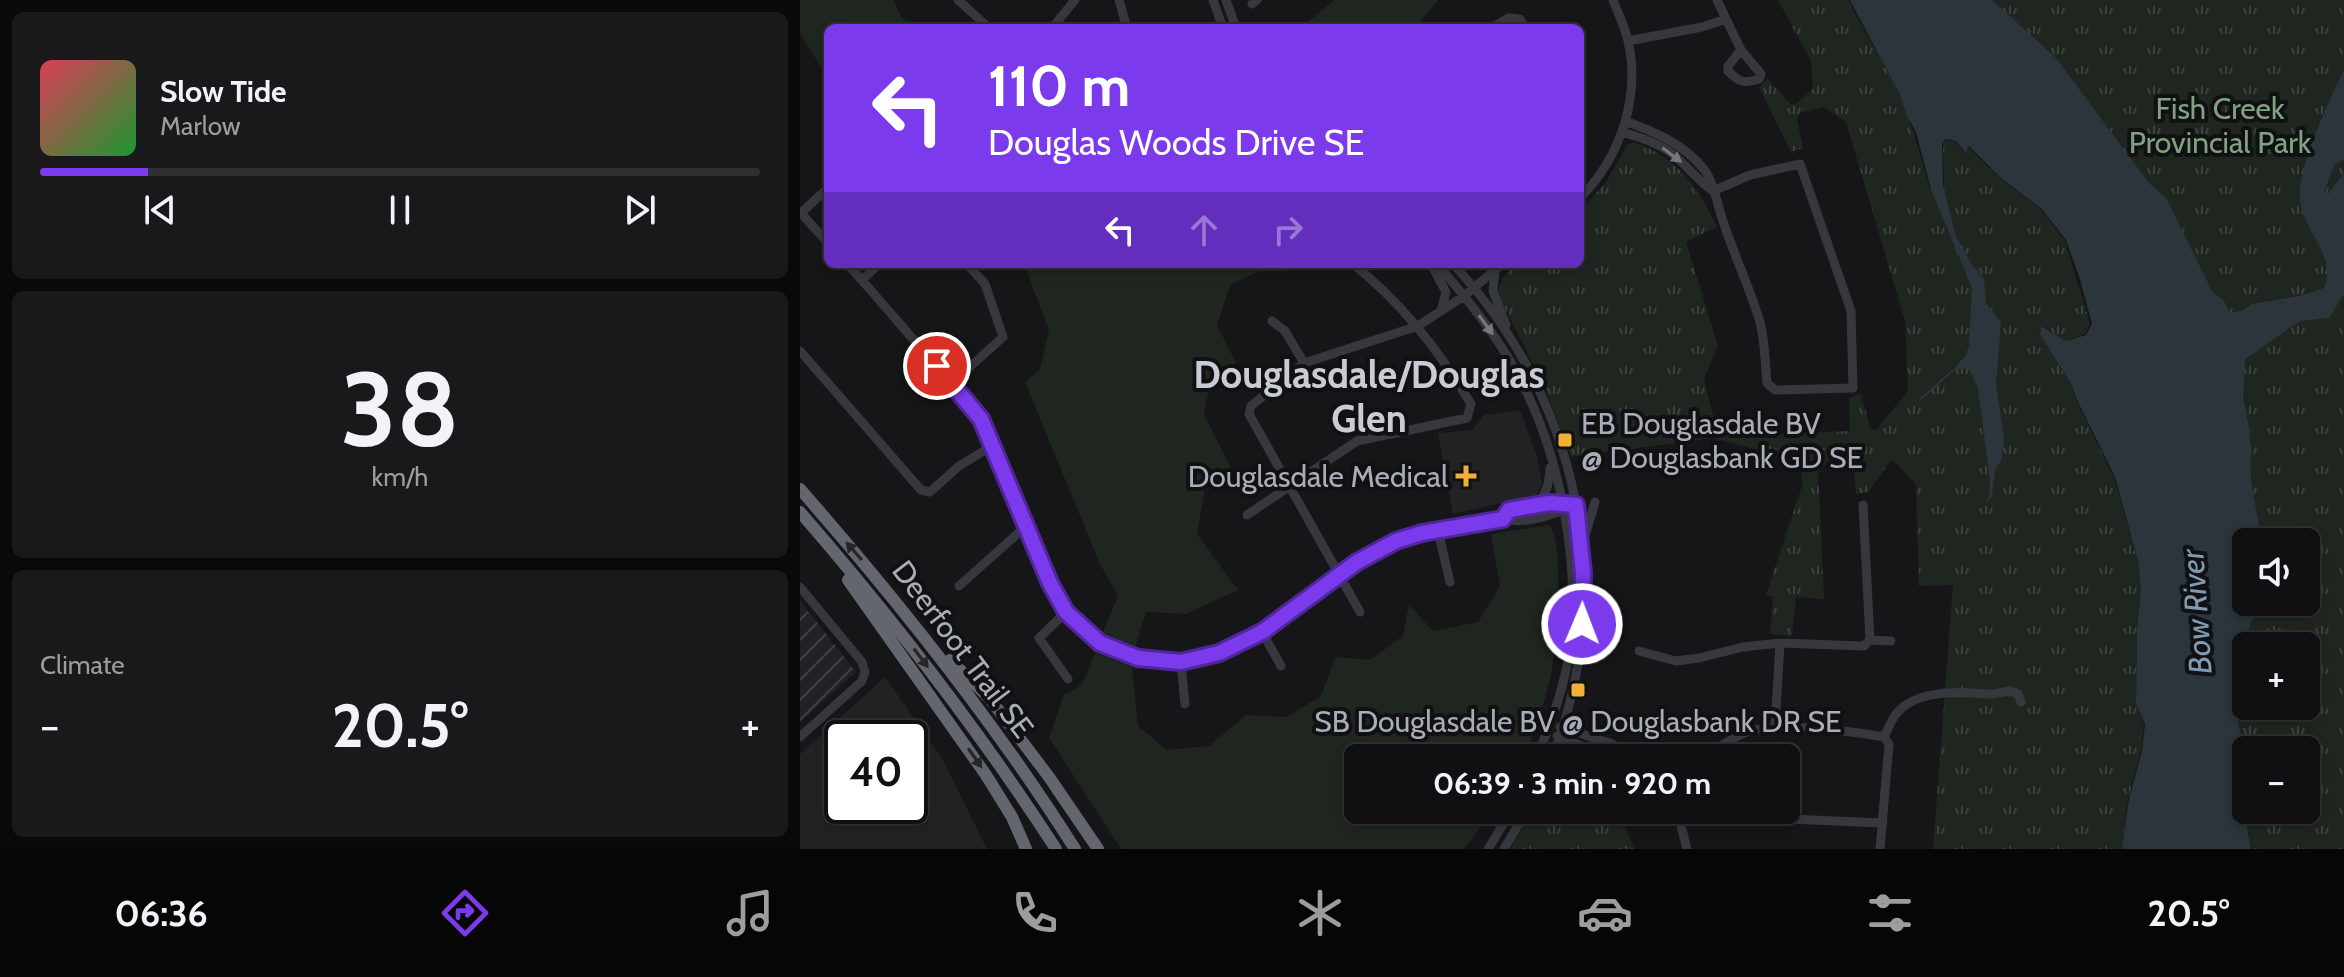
<!DOCTYPE html>
<meta charset="utf-8">
<style>
body{margin:0;font-family:Cabin,sans-serif;background:#19191b;color:#f1f3f6;height:100vh;display:flex;flex-direction:column;font-size:30px;white-space:nowrap}
*{box-sizing:border-box;margin:0}
p{font-size:26px;color:#9c9d9f}
.icon{flex:none;width:44px;height:44px;fill:none;stroke:currentColor;stroke-width:2;stroke-linecap:round;stroke-linejoin:round}
.map{position:relative;flex:1;overflow:hidden}
.panel{display:flex;flex-direction:column;gap:12px;padding:12px;background:#09090a;width:800px}
.panel>*{flex:none}
.hud{position:absolute;left:24px;top:24px;width:760px;height:244px;border-radius:12px;box-shadow:0 4px 12px #0003,0 0 0 2px #303032;background:#7c3aed;color:#fff;overflow:hidden}
.controls{position:absolute;left:1432px;top:528px;display:grid;gap:16px}
.controls a{display:grid;place-items:center;width:88px;height:88px;border-radius:12px;background:#101012;box-shadow:0 4px 12px #0003,0 0 0 2px #303032;font-size:40px}
.speed{position:absolute;left:24px;top:720px;display:flex;gap:16px;font-size:40px;font-weight:700;text-align:center}
.speed>*{display:grid;place-content:center;width:104px;height:104px;border-radius:50%;background:#101012;box-shadow:0 4px 12px #0003,0 0 0 2px #303032;line-height:1}
.speed .limit{border:4px solid #111;border-radius:12px;background:#fff;color:#111}
.pin{position:absolute;display:grid;place-items:center;width:68px;height:68px;color:#fff;margin:-34px;border:4px solid #fff;border-radius:50%;box-shadow:0 2px 8px #0007}
.me{position:absolute;width:88px;margin:-44px;rotate:1deg;stroke-linejoin:round;filter:drop-shadow(0 0 6px #0008)}
.turn{display:flex;align-items:center;gap:28px;height:168px;padding:0 32px;font-size:36px}
.turn .icon{width:104px;height:104px;stroke-width:2.5}
.turn b{display:block;font-size:56px;line-height:68px}
.lanes{display:flex;align-items:center;height:76px;padding:0 32px;background:#0003;justify-content:center;gap:40px;direction:ltr}
.lanes .off{opacity:.35}
.big{font-size:60px;font-weight:700;line-height:1.1}
.panel .widget{flex:1;display:flex;flex-direction:column;justify-content:center;gap:12px;min-width:0;padding:0 28px;border-radius:12px;background:#19191b}
.panel .dial{align-items:center;gap:0}
.dial b{font-size:104px;line-height:1}
.song{display:flex;align-items:center;gap:24px}
.cover{width:96px;height:96px;border-radius:12px;background:linear-gradient(135deg,hsl(350 70% 55%),hsl(130 70% 35%))}
.played{height:8px;border-radius:4px;background:linear-gradient(90deg,#7c3aed 15%,#303032 15%)}
.keys{display:flex;justify-content:space-around;direction:ltr}
.heat{display:flex;justify-content:space-between;align-items:center;font-size:44px;direction:ltr}
.trip{position:absolute;left:544px;top:744px;width:456px;height:80px;border-radius:12px;background:#101012;box-shadow:0 4px 12px #0003,0 0 0 2px #303032;font-weight:700;line-height:80px;text-align:center}
.menu{display:flex;height:128px;justify-content:space-around;align-items:center;background:#060607;color:#9c9d9f}
.menu .icon{width:56px;height:56px}
.menu .active{color:#7c3aed}
.menu b{font-size:36px;color:#f1f3f6}
main{display:flex;flex:1;min-height:0}
.map>svg:first-child{display:block}
</style>
<main>
<section class="panel">
<div class="widget">
<div class="song"><i class="cover"></i><div><b>Slow Tide</b><p>Marlow</p></div></div>
<div class="played"></div>
<div class="keys"><svg class="icon" aria-label="previous" viewBox="0 0 24 24"><path d="M18 5L8 12l10 7zM5 5v14"/></svg><svg class="icon" aria-label="pause" viewBox="0 0 24 24"><path d="M8 5v14M16 5v14"/></svg><svg class="icon" aria-label="next" viewBox="0 0 24 24"><path d="M6 5l10 7-10 7zM19 5v14"/></svg></div>
</div>
<div class="widget dial"><b>38</b><p>km/h</p></div>
<div class="widget"><p>Climate</p>
<div class="heat"><a>−</a><b class="big">20.5°</b><a>+</a></div>
</div>
</section>
<div class="map">
<svg width="1544" height="849" viewBox="0 0 1544 849">
<defs>
<pattern id="industrial-furrows" width="10" height="10" patternUnits="userSpaceOnUse" patternTransform="scale(2)"><rect width="10" height="10" fill="#222225"/><path d="M-1 1l2-2M0 10L10 0M9 11l2-2" fill="none" stroke="#3f3f43"/></pattern>
<pattern id="park-tufts" width="24" height="20" patternUnits="userSpaceOnUse" patternTransform="scale(2)"><rect width="24" height="20" fill="#1e261f"/><path d="M3 7l-1-3M5 7V3M7 7l1-3M15 17l-1-3M17 17v-4M19 17l1-3" fill="none" stroke="#3c433d"/></pattern>
</defs>
<rect width="100%" height="100%" fill="#161618"/>
<path fill="#222225" fill-rule="evenodd" d="M720 410 737 456 742 483 737 495 653 514 638 433 672 430 684 415Z
M85 677 142 758 187 849H0V754ZM42 738H110V806H42Z"/>
<path fill="url(#industrial-furrows)" d="M0 601 56 672 0 722Z"/>
<path fill="#1e261f" d="M0 0H94L101 17 115 28H28V75L25 74 0 33Z
M534 0H638L615 28H501Z
M224 264H486V271H459L430 285 417 325 436 363 410 382 404 415 436 477 405 488 397 534 438 590 386 614 346 612 335 648 314 640 303 632 318 596 300 564 225 382 240 369 249 330Z
M749 525C766 542 756 655 750 680 743 707 734 733 724 758H558V810H693L664 849H321L249 738 264 694C285 690 288 670 295 652L332 667 338 726 367 750 409 746 446 715 486 717 521 696 535 657 570 660 603 636 609 605 633 631 678 622 700 586 691 534Z"/>
<path fill="url(#park-tufts)" d="M978 0H1049C1063 33 1086 62 1099 94 1112 126 1121 156 1130 189L1144 185 1143 145 1145 140 1155 142 1166 154 1169 148 1199 177 1241 209 1265 241 1290 324 1285 334 1266 341 1242 326 1239 334 1272 385 1276 400 1314 478 1338 562 1341 589 1337 630 1336 704 1344 724 1341 750 1328 799 1322 849H1133L1153 585 1119 586 1116 484 1092 459 1068 492 1056 494 1052 452 1031 458 1018 471 1024 599 996 597 992 636 970 634 973 597 966 595 1003 483 999 460 912 438 771 457 745 387 699 297C697 281 706 274 717 264H780V211L806 182 827 145 833 142C877 156 898 187 917 227L886 242 918 346 904 379 915 424 958 435 1050 431 1049 398 1061 394 1071 430H1076L1108 391 1105 321 1046 122 1023 107 1000 113 997 119 1003 148 991 152 959 87 968 79 990 104H996L1013 89 1011 61Z
M1159 0H1544V849H1452L1447 827 1448 810H1506V750H1446V765C1442 750 1434 695 1439 682 1442 675 1444 672 1446 664V706H1506V646H1449V602H1506V542H1446Z
M733 810H812L826 828 834 849H710Z"/>
<path fill="#2c353c" d="M1050 0H1192L1256 58 1349 183 1366 198 1412 291 1424 301 1430 313 1442 311 1451 304 1500 296 1524 288C1538 257 1503 231 1500 201 1496 171 1529 99 1544 71V159L1534 165 1524 192 1528 194 1544 173V294L1529 318 1500 321 1445 359 1443 397 1450 433 1451 481 1462 542H1446V602H1458L1448 632 1442 676 1437 685 1438 719 1446 767 1447 827 1451 849H1322L1329 799 1342 751 1345 724 1336 704 1337 630 1341 589 1338 561 1315 477 1277 400 1272 385 1240 335 1241 326 1266 341 1286 335 1292 324 1280 279 1266 240 1242 209 1200 177 1169 146 1166 153 1156 141 1145 139 1142 145 1143 186 1156 236 1170 262 1184 279 1186 303 1201 323 1196 384 1204 437 1202 459 1195 470 1192 496 1186 503 1189 496 1190 481 1178 388 1169 368 1152 371 1166 355 1169 345 1172 288 1131 189 1116 132 1106 114 1100 95Z"/>
<g fill="none" stroke-linecap="round" stroke-linejoin="round">
<path stroke="#2c353c" stroke-width="2" d="M1120 400 1152 371"/>
<path stroke="#37383d" stroke-width="9" d="M158 0 189 28
M319 0 327 28
M413 0 423 28
M426 0 436 28
M452 4 457 0
M926 19 941 50 961 74 959 79C943 84 939 82 928 71V66L941 50
M252 28 275 0
M691 28 709 18 720 19 725 28
M828 41 902 27 926 19 917 0
M825 121C855 132 882 143 903 168 915 183 917 206 924 224 935 257 950 289 960 322 965 341 965 363 967 383L975 390 1053 388 1051 311 1000 164 950 175 913 191
M822 132C839 137 855 142 870 152 886 164 897 180 913 191
M780 198C820 158 841 97 828 41 825 27 818 13 813 0
M0 212 28 243
M0 214 28 188
M47 264C76 295 103 328 131 360 148 379 169 398 181 421 223 497 235 623 327 654 357 664 387 663 416 653 472 634 509 590 558 561 606 532 649 529 703 519 727 525 754 514 776 505
M631 264 646 292 641 311
M637 264C665 296 692 329 713 366 760 448 783 567 768 660 762 693 750 727 736 758
M653 264C778 397 819 587 752 758
M695 270 693 291 706 325
M62 280 79 264
M472 321 485 331 504 363
M0 351 121 490 130 492 159 466 192 446
M152 383 203 337 185 284 167 264
M737 504C747 493 749 483 750 468
M1063 505 1070 640
M447 515 557 441 667 418 671 404C639 350 602 303 553 264
M703 519 709 510 749 503 766 504
M638 531 650 582
M783 543 795 502
M159 586 225 527
M0 587 62 662 65 672 62 681 0 737
M266 612 239 638 268 679
M560 612 449 414 451 406 504 363 618 326 664 296 702 264
M462 632 481 666
M839 651 876 661 899 658 943 647 980 643 1064 646 1070 640 1091 641
M381 662 385 704
M760 727 810 743 836 758
M975 727 980 643
M757 736 812 758
M1084 737C1088 729 1091 721 1096 714 1116 689 1159 692 1187 694 1198 695 1207 688 1218 694L1221 702
M760 758 777 744
M905 758C918 748 931 738 947 732 979 722 1050 731 1084 737L1089 744 1080 849
M873 810 880 822 887 849
M988 819 1083 823
M688 849 712 810
M704 849 727 810"/>
<path stroke="#63666e" stroke-width="12" d="M0 489C100 603 194 721 275 849
M0 512C93 619 179 730 256 849
M48 580 186 775 212 817 226 849
M150 660 190 699 249 777 298 849"/>
</g>
<defs><path id="oneway-solid" d="M-6-.8H1V-3.2L6.5 0L1 3.2V.8H-6Z" transform="scale(2)"/></defs>
<g fill="#757881">
<use href="#oneway-solid" transform="translate(872 155) rotate(37)"/>
<use href="#oneway-solid" transform="translate(686 325) rotate(54)"/>
</g>
<g fill="#26262a">
<use href="#oneway-solid" transform="translate(54 551) rotate(-131)"/>
<use href="#oneway-solid" transform="translate(121 658) rotate(53)"/>
<use href="#oneway-solid" transform="translate(175 758) rotate(55)"/>
</g>
<g fill="none" stroke-linecap="round" stroke-linejoin="round">
<g stroke="#51269a" stroke-width="20">
<path id="route" d="M137 366 181 419 250 583 266 612 300 643 338 658 381 662 419 653 462 632 557 562 596 541 622 533 703 519 709 510 749 503 776 505 783 573 782 624"/>
</g>
<use href="#route" stroke="#7c3aed" stroke-width="14"/>
</g>
<g fill="#f2b134" stroke="#111113" stroke-width="3">
<rect x="757" y="432" width="16" height="16" rx="4"/>
<path d="M662 464h8v8h8v8h-8v8h-8v-8h-8v-8h8z"/>
<rect x="770" y="682" width="16" height="16" rx="4"/>
</g>
<g text-anchor="middle" dominant-baseline="central" stroke-width="8" stroke-linejoin="round" paint-order="stroke">
<g font-size="30" fill="#7fa381" stroke="#111113">
<text x="1420" y="108">Fish Creek<tspan x="1420" dy="34">Provincial Park</tspan></text>
</g>
<g font-size="30" fill="#a8adb8" stroke="#111113" text-anchor="start">
<text x="781" y="423">EB Douglasdale BV<tspan x="781" dy="34">@ Douglasbank GD SE</tspan></text>
<text x="648" y="476" text-anchor="end">Douglasdale Medical</text>
<text x="778" y="721" text-anchor="middle">SB Douglasdale BV @ Douglasbank DR SE</text>
</g>
<g font-size="30" fill="#a8adb8" stroke="#111113">
<text transform="translate(163 649) rotate(53)">Deerfoot Trail SE</text>
</g>
<g font-size="32" font-style="italic" fill="#7f9bb3" stroke="#111113">
<text transform="translate(1396 612) rotate(-94)">Bow River</text>
</g>
<g font-size="38" font-weight="bold" fill="#c9ccd4" stroke="#111113">
<text x="569" y="374">Douglasdale/Douglas<tspan x="569" dy="44">Glen</tspan></text>
</g>
</g>
</svg>
<div class="controls">
<a><svg class="icon" aria-label="sound" viewBox="0 0 24 24"><path d="M4 9h4l5-4v14l-5-4H4zM17 9q2 3 0 6"/></svg></a>
<a>+</a>
<a>−</a>
</div>
<div class="speed"><div class="limit">40</div></div>
<div class="pin" style="left:137px;top:366px;background:#d93025"><svg class="icon" aria-label="arrive" viewBox="0 0 24 24"><path d="M6 21V4h12l-3 4 3 4H6"/></svg></div>
<svg class="me" style="left:782px;top:624px" viewBox="-20 -20 40 40"><circle r="17" fill="#7c3aed" stroke="#fff" stroke-width="3"/><path d="M0-11L8 9 0 5-8 9z" fill="#fff"/></svg>
<div class="trip">06:39 · 3 min · 920 m</div>
<div class="hud">
<div class="turn"><svg class="icon" aria-label="left" viewBox="0 0 24 24"><path d="M17 20v-9H6M10 6l-5 5 5 5"/></svg><div><b>110 m</b>Douglas Woods Drive SE</div></div>
<div class="lanes"><svg class="icon" aria-label="left" viewBox="0 0 24 24"><path d="M17 20v-9H6M10 6l-5 5 5 5"/></svg><svg class="icon off" aria-label="ahead" viewBox="0 0 24 24"><path d="M12 20V5M6 11l6-6 6 6"/></svg><svg class="icon off" aria-label="right" viewBox="0 0 24 24"><path d="M7 20v-9h11M14 6l5 5-5 5"/></svg></div>
</div>
</div>
</main>
<nav class="menu">
<b>06:36</b>
<svg class="icon active" aria-label="directions" viewBox="0 0 24 24"><path d="M12 3l9 9-9 9-9-9zM9 14v-3h6M13 9l2 2-2 2"/></svg>
<svg class="icon" aria-label="music" viewBox="0 0 24 24"><path d="M9 18V5l10-2v13"/><circle cx="6" cy="18" r="3"/><circle cx="16" cy="16" r="3"/></svg>
<svg class="icon" aria-label="phone" viewBox="0 0 24 24"><path d="M5 4h4l2 5-3 2q2 4 5 5l2-3 5 2v4C11 20 4 13 5 4z"/></svg>
<svg class="icon" aria-label="climate" viewBox="0 0 24 24"><path d="M12 3v18M4 7l16 10M4 17L20 7"/></svg>
<svg class="icon" aria-label="car" viewBox="0 0 24 24"><path d="M5 17H2v-5l4-1 3-4h7l3 4 3 1v5h-3M9 17h6M6 11h13"/><circle cx="7" cy="17" r="2"/><circle cx="17" cy="17" r="2"/></svg>
<svg class="icon" aria-label="filters" viewBox="0 0 24 24"><path d="M4 7h16M4 17h16"/><circle cx="9" cy="7" r="2"/><circle cx="15" cy="17" r="2"/></svg>
<b>20.5°</b>
</nav>
